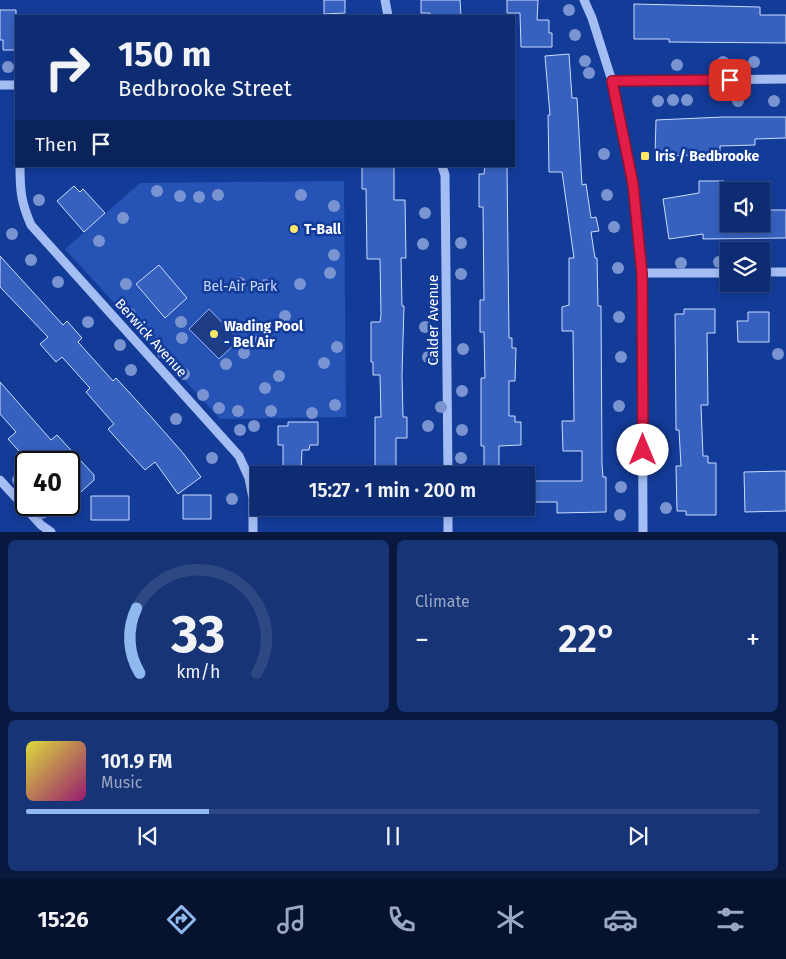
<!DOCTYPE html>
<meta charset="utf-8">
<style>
body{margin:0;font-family:"Fira Sans",sans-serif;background:#173477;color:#f1f3f6;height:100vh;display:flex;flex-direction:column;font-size:19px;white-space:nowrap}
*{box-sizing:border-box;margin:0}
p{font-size:16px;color:#9ba7c4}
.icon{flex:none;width:28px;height:28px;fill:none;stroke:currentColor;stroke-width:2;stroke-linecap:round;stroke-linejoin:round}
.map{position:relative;height:532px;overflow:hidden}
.drawer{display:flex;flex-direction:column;gap:8px;padding:8px;background:#08183f;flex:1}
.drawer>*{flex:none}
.guide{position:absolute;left:15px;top:15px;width:500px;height:152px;border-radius:0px;box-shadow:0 2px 8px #0003,0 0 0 1px #2e4884;background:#0e2c72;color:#f1f3f6;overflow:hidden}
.buttons{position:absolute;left:720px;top:182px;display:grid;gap:10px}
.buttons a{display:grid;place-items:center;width:50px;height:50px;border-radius:0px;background:#0e2c72;box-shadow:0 2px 8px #0003,0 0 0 1px #2e4884;font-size:25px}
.speed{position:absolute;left:15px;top:451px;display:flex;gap:10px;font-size:25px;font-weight:700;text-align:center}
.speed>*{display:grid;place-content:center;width:65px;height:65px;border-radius:50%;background:#0e2c72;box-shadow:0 2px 8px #0003,0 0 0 1px #2e4884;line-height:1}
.speed .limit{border:2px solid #111;border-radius:8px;background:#fff;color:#111}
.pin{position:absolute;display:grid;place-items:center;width:42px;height:42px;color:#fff;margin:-21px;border-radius:10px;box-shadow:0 2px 8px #0006}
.me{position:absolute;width:55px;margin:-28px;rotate:0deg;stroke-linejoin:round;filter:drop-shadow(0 0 4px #0008)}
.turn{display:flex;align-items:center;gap:18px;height:105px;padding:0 20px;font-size:22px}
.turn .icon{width:65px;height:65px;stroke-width:2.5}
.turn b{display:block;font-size:35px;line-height:42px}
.then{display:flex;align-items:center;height:48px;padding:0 20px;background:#0003;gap:10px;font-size:19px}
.big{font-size:38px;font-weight:600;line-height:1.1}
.drawer .tile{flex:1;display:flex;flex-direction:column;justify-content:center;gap:8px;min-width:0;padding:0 18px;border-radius:8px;background:#173477}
.drawer .dial{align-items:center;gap:0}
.dial svg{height:130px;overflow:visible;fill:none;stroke:#2e4884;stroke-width:7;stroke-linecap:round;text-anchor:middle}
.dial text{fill:#f1f3f6;stroke:none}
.song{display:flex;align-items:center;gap:15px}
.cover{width:60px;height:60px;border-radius:8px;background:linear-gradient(135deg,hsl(60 70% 55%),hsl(320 70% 35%))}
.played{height:5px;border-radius:2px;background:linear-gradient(90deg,#90b9f0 25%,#2e4884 25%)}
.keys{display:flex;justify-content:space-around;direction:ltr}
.heat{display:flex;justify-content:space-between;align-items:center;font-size:28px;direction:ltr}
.drawer .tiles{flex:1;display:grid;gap:8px;grid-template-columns:1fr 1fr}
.tile:last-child{grid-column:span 2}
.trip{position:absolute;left:250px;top:466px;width:285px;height:50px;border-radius:0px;background:#0e2c72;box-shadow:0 2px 8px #0003,0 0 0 1px #2e4884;font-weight:600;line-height:50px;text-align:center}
.dock{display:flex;height:80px;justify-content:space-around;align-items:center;background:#06122e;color:#9ba7c4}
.dock .icon{width:35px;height:35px}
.dock .active{color:#90b9f0}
.dock b{font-size:22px;color:#f1f3f6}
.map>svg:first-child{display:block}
</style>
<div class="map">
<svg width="786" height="532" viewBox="0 0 786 532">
<rect width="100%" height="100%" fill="#133b98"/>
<path fill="#2553b6" d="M344 181 346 417 220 419 65 249 140 183Z"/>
<path fill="#1f3d84" stroke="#96b6f6" d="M209 309 239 340 219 359 189 329Z"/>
<path fill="#3661be" stroke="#ccdcfd" d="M324 0H345V13L324 14Z
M421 0H460L461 16H430V13H421Z
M507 0H538L537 20H549V33H552V47H521L520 13H507Z
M634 4 760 7V15H786V43L669 42V39H634Z
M0 10H16V50H3V40H0Z
M569 54 572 98H577L582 185 586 184 591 218 596 217 599 231 591 232 595 258H597L598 306H601L602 464 603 477H606V512L557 513V502H526V481H582V451H563L562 421H574L573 331H562V307L569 305V258H574L562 172H549L548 115H550L545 56Z
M723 117H786V138L755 139V145L720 146V154H715V155L655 156 656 120Z
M362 166H394V200H405L406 258H401L402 306H404L402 375 403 417H407V438H396V475H375V417H381L380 375H373V362H371V322H380L381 315 380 259H367L366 189H362Z
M485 166H507L509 338H512V348H516L515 381H509V416H515V422H521V445L499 446V475H484V446H481V378H485L484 332H480V300H484L483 207H479V174H484Z
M699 181H724V206H729V224H761V210H786V238L703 239V234L669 239 663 199 699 193Z
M74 186 80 192 83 189 105 213 84 232 57 201Z
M0 256 63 325 67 321 82 338 78 342 113 381 116 378 138 402 183 453 201 477 178 494 155 462 145 470 124 447 108 429 114 424 86 392 90 388 62 357 56 362 40 344 48 337 0 287Z
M159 265 187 298 165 318 136 284Z
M684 309H715V333H707L708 405H701L703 456H708V463H716V515H686V511H677L676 466H681L679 430H676L675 314H684Z
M748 312H769V342H738L737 321H748Z
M0 382 51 440 57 435 94 475V480L69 503V462H29L8 439 16 432 0 414Z
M288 422H318V445H310L309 450H302L301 475H283V445H278V426H288Z
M786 471V511L745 512 744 472Z
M183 495H211V519H183Z
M91 496H129V520H91Z"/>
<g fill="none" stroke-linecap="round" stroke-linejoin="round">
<path stroke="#a4bdf3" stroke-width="9" d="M385 0 388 16
M584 0 592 18 612 81 633 185 642 273 643 532
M612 81 786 79
M0 85H16
M20 166C20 191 21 202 31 225L239 456 249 478 253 498V532
M442 166 445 175 448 475
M761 272H786
M642 273H729
M0 480 41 525 51 532
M448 508V532"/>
</g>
<g fill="#7994d0">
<circle cx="569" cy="10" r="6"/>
<circle cx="575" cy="35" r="6"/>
<circle cx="585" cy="61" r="6"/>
<circle cx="723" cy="62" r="6"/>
<circle cx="754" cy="62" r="6"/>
<circle cx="677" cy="65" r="6"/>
<circle cx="8" cy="67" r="6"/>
<circle cx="589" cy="73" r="6"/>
<circle cx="673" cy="100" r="6"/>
<circle cx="687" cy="100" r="6"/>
<circle cx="658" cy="101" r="6"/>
<circle cx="738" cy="101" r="6"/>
<circle cx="774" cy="101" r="6"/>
<circle cx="604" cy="154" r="6"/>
<circle cx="157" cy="191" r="6"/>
<circle cx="218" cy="195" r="6"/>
<circle cx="301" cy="195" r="6"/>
<circle cx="607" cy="195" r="6"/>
<circle cx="180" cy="196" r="6"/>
<circle cx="199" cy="197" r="6"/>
<circle cx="39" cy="200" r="6"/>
<circle cx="334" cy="206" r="6"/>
<circle cx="425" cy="213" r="6"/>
<circle cx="123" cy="218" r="6"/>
<circle cx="614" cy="227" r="6"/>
<circle cx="12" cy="234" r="6"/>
<circle cx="99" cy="241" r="6"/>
<circle cx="461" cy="243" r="6"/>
<circle cx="423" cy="244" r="6"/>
<circle cx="334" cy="255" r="6"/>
<circle cx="31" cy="260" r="6"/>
<circle cx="719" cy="262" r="6"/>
<circle cx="681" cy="263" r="6"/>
<circle cx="618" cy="268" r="6"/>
<circle cx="330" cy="273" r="6"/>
<circle cx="461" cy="274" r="6"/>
<circle cx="58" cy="282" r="6"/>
<circle cx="240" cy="283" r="6"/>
<circle cx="126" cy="284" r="6"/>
<circle cx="300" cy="284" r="6"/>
<circle cx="265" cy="285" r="6"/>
<circle cx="130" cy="314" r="6"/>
<circle cx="285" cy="316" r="6"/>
<circle cx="619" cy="317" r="6"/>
<circle cx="88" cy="322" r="6"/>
<circle cx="181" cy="322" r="6"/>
<circle cx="425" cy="327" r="6"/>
<circle cx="144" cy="331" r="6"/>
<circle cx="182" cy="338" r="6"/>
<circle cx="258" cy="342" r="6"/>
<circle cx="120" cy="345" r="6"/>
<circle cx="337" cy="347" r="6"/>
<circle cx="463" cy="349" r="6"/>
<circle cx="163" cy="353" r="6"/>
<circle cx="244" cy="353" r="6"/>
<circle cx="778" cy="354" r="6"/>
<circle cx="428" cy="357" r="6"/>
<circle cx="621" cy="357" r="6"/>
<circle cx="324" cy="363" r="6"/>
<circle cx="226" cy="364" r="6"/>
<circle cx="131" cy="370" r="6"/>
<circle cx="184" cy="374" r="6"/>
<circle cx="279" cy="376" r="6"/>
<circle cx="265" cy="388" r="6"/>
<circle cx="462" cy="391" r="6"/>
<circle cx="203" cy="395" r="6"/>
<circle cx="335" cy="405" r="6"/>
<circle cx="619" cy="406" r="6"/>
<circle cx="441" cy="407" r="6"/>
<circle cx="219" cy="408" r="6"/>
<circle cx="238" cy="411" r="6"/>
<circle cx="271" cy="411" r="6"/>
<circle cx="312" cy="413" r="6"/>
<circle cx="176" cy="419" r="6"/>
<circle cx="254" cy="426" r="6"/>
<circle cx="428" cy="426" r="6"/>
<circle cx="240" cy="430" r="6"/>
<circle cx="462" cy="430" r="6"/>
<circle cx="212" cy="458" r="6"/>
<circle cx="461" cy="458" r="6"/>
<circle cx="18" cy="480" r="6"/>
<circle cx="621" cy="487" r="6"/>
<circle cx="232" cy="499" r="6"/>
<circle cx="666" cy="508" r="6"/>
<circle cx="42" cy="513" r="6"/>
<circle cx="620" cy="515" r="6"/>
</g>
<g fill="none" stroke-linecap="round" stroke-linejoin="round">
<g stroke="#92132f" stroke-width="12">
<path id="route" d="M643 450 642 274 633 184 612 81 730 80"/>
</g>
<use href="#route" stroke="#e11d48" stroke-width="9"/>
</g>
<g fill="#ffe766" stroke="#133b98" stroke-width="2">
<rect x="640" y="151" width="10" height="10" rx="2.5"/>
<circle cx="294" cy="229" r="5"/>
<circle cx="214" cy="334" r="5"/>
</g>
<g text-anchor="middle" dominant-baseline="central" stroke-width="5" stroke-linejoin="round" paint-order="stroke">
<g font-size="14" font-weight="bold" fill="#fff" stroke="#133b98" text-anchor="start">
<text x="655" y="156">Iris / Bedbrooke</text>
<text x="304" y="229">T-Ball</text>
<text x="224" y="326">Wading Pool<tspan x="224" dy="16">- Bel Air</tspan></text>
</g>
<g font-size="14" fill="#ccdcfd" stroke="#133b98">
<text x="240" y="286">Bel-Air Park</text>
</g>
<g font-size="14" fill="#fff" stroke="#133b98">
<text transform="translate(433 320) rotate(-90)">Calder Avenue</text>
<text transform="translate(151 338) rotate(48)">Berwick Avenue</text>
</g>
</g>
</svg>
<div class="buttons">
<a><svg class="icon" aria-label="sound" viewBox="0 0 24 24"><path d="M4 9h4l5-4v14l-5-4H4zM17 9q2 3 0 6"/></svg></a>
<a><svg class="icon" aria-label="layers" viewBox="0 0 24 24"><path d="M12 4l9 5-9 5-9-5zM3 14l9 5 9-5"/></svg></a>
</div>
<div class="speed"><div class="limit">40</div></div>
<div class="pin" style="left:730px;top:80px;background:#d93025"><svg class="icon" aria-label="arrive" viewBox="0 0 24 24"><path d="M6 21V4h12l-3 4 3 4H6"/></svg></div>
<svg class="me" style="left:643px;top:450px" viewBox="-20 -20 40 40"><circle r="19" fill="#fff"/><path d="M0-13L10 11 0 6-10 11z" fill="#e11d48"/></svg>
<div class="trip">15:27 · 1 min · 200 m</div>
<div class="guide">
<div class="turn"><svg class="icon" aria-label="right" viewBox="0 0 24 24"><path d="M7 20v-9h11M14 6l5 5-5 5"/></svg><div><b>150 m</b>Bedbrooke Street</div></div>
<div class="then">Then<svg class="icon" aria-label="arrive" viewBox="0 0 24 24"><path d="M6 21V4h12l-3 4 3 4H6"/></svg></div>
</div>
</div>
<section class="drawer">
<div class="tiles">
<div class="tile dial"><svg viewBox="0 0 100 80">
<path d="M14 69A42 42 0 1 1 86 69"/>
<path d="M14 69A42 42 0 0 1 12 29" stroke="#90b9f0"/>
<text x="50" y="56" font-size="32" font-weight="700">33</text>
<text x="50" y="72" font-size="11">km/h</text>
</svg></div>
<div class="tile"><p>Climate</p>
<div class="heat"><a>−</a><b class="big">22°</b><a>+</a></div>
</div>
<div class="tile">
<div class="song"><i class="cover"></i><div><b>101.9 FM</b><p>Music</p></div></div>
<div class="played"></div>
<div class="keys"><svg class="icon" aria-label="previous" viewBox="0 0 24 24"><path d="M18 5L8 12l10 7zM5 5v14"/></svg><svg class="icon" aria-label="pause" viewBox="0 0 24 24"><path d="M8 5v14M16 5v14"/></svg><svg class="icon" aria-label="next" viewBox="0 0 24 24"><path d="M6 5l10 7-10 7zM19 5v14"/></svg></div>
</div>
</div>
</section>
<nav class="dock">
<b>15:26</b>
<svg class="icon active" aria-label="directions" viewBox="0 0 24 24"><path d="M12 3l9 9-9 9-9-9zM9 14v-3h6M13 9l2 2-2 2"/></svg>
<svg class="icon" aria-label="music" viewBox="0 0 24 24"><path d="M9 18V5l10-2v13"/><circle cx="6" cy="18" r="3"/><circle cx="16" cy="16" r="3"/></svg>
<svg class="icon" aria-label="phone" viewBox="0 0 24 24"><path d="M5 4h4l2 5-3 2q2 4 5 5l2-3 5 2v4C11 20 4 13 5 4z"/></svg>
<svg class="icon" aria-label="climate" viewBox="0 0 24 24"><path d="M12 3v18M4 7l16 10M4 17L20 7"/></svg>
<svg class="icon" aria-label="car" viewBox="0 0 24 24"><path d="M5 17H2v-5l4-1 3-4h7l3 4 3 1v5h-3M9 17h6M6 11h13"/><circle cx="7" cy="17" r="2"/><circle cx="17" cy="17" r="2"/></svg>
<svg class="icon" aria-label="filters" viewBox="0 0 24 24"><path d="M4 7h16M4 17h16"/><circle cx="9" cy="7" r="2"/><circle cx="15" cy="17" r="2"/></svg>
</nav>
